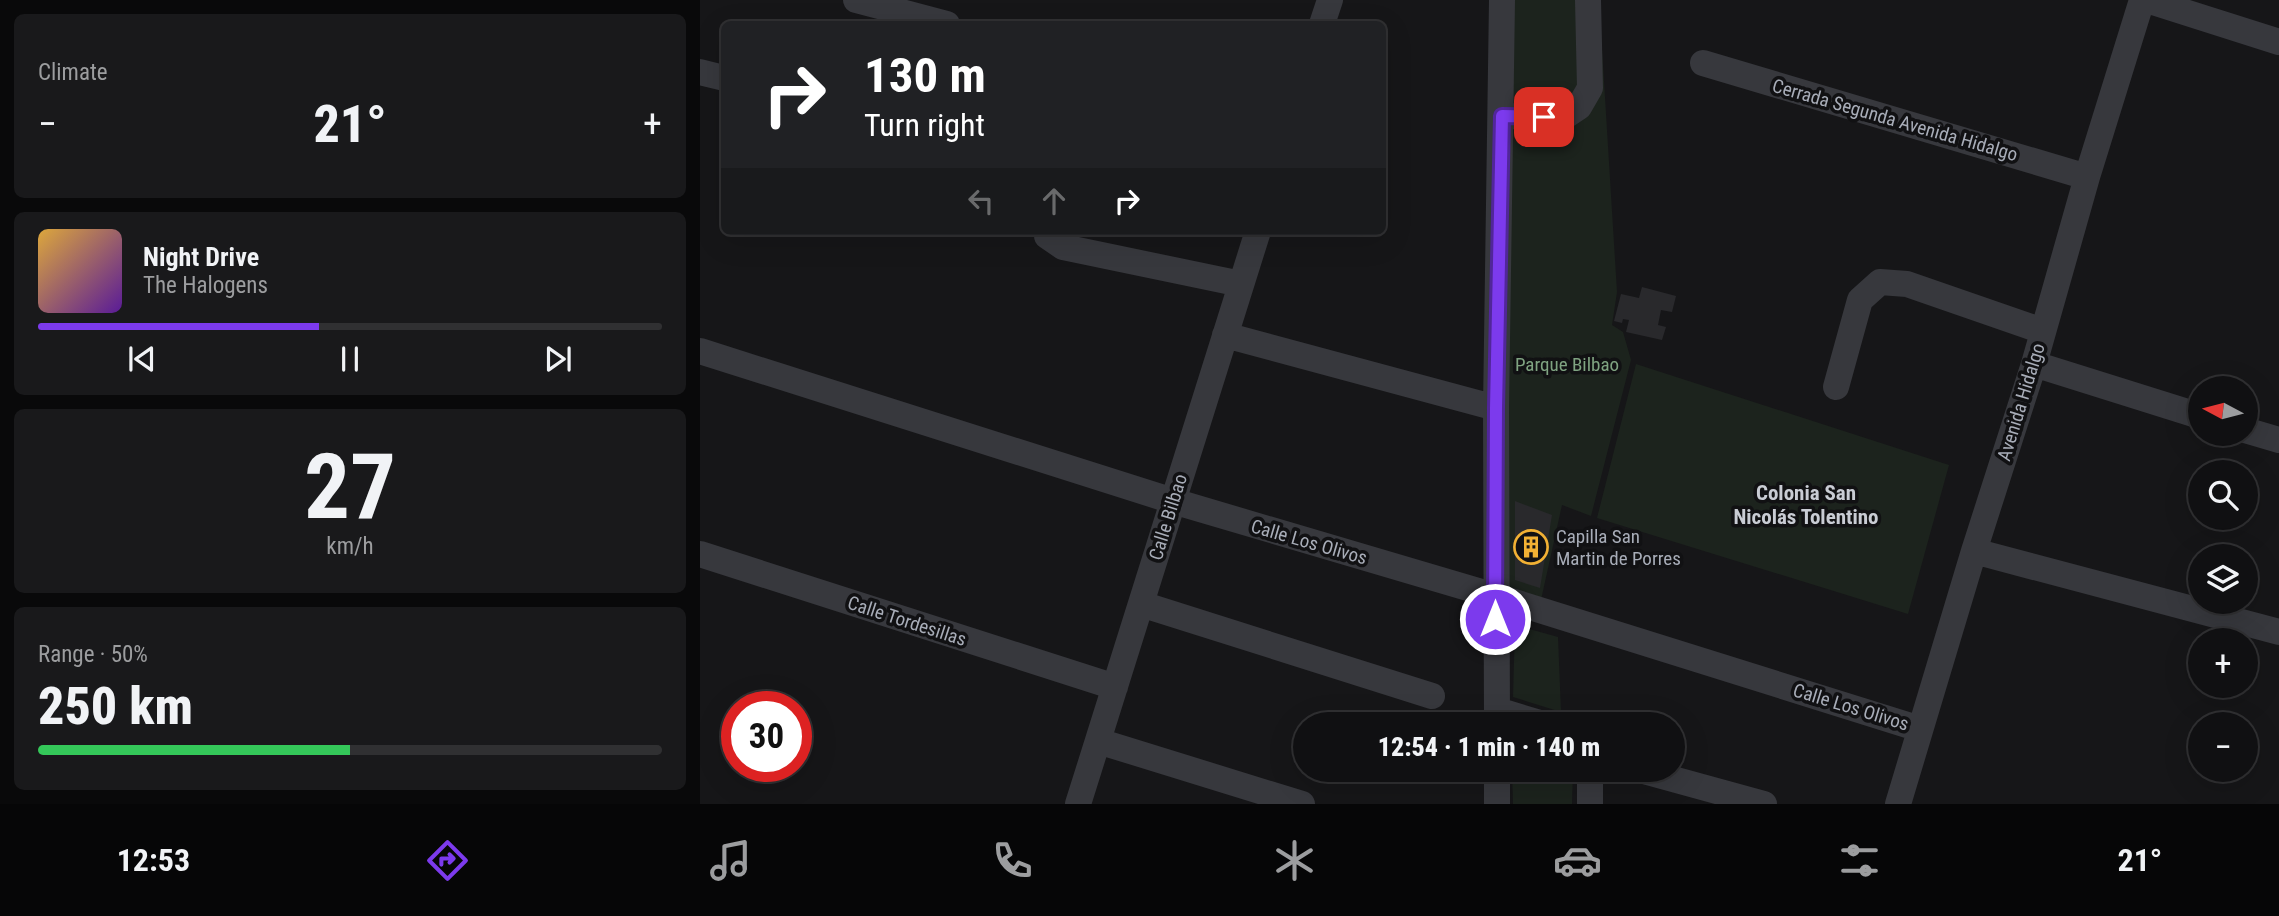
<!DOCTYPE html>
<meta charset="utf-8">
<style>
body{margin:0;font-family:"Roboto Condensed",sans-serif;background:#19191b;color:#f1f3f6;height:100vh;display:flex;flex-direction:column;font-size:26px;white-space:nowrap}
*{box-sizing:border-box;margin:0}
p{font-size:23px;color:#9c9d9f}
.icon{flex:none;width:38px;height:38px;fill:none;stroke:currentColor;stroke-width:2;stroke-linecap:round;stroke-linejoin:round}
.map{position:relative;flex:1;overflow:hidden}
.details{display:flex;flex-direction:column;gap:14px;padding:14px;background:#09090a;width:700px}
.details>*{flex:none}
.hud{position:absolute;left:21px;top:21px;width:665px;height:214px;border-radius:10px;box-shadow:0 7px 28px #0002,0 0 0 2px #303032;background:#202124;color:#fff;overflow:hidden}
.needle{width:46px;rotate:277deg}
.tools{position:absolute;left:1488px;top:376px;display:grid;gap:14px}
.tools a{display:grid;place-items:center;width:70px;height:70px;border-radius:50%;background:#101012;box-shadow:0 7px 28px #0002,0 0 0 2px #303032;font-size:35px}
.speed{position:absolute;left:21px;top:691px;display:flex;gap:14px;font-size:35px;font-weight:700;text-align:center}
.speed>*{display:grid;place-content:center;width:91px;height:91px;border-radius:50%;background:#101012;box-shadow:0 7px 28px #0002,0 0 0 2px #303032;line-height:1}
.speed .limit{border:10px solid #d22;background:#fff;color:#111}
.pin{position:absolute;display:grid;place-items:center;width:60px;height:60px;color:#fff;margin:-30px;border-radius:14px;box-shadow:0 4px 10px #0006}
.me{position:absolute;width:77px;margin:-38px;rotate:0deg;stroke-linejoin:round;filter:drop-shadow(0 0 5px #0008)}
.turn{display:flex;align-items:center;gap:24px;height:147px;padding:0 28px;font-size:32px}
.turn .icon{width:91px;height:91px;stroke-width:2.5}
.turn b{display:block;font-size:49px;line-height:60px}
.lanes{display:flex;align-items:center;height:66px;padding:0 28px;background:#0003;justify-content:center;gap:35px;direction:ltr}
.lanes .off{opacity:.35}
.big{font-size:52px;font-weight:800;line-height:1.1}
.details .tile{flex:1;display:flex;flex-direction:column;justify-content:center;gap:10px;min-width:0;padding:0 24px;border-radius:10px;background:#19191b}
.details .dial{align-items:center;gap:0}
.dial b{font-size:91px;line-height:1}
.song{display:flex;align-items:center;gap:21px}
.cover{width:84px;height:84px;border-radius:10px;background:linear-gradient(135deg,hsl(40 70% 55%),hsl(270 70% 35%))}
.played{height:7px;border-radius:4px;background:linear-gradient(90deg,#7c3aed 45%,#303032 45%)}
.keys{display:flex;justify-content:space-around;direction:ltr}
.heat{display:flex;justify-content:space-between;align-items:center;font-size:38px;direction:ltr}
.charge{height:10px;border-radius:5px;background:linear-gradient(90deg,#34c759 50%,#303032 0)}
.trip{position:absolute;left:593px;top:712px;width:392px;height:70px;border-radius:35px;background:#101012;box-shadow:0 7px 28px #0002,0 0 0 2px #303032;font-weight:800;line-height:70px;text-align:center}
.menu{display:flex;height:112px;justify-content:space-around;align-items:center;background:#060607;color:#9c9d9f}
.menu .icon{width:49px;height:49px}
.menu .active{color:#7c3aed}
.menu b{font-size:32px;color:#f1f3f6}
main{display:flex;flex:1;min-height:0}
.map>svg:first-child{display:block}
</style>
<main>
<section class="details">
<div class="tile"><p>Climate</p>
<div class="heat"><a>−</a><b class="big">21°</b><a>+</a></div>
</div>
<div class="tile">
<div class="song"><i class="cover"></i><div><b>Night Drive</b><p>The Halogens</p></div></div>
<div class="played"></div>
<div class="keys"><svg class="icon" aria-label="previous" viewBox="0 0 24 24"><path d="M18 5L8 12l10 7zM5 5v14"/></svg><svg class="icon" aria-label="pause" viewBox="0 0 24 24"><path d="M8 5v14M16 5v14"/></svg><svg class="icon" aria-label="next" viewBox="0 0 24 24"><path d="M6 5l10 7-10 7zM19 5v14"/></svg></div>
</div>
<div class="tile dial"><b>27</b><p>km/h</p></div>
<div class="tile"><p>Range · 50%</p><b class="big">250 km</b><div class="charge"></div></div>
</section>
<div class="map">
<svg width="1579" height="804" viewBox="0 0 1579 804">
<rect width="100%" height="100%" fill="#161618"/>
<path fill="#1c231d" d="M804 0H899L917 292 912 325 923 332 931 360 891 516 862 505 841 600 809 589Z
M936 364 1249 465 1208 614 897 518Z
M815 625 858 637 861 712 813 697Z
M812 770H873L872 804H813Z"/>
<path fill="#29292c" d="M942 287 976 296 972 312 961 310 958 325 966 327 962 340 926 332 929 320 923 319 922 323 914 321 921 294 939 298Z
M815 501 852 515 840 588 815 580Z"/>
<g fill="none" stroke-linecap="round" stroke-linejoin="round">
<path stroke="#37383d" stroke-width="26" d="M156 0 247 24
M1447 0 1579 42
M622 24 630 0
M1003 63 1387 177
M0 72 24 78
M802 116 864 117 879 107 890 88 888 0
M347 231V236L363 247 541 284
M525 335 796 408
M0 351 473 501 795 596 1220 729
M1334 364 1500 416
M1136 387 1160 300 1180 282 1207 284 1343 331
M1545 430 1579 440
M1274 551 1579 632
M0 554 415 687
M441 604 732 696
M797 710 843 724
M797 724 796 408 802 0
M398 741 602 804
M940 770 1064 804
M378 804 558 231
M797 804V770
M890 804V770
M1198 804 1274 551 1334 364 1387 177 1442 0"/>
</g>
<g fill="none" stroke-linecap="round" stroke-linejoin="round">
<g stroke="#51269a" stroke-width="18">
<path id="route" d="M795 619 796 408 802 116 844 117"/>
</g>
<use href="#route" stroke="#7c3aed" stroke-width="12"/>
</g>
<defs>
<g id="building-ring" transform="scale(1.75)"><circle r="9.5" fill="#111113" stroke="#f2b134" stroke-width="1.5"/><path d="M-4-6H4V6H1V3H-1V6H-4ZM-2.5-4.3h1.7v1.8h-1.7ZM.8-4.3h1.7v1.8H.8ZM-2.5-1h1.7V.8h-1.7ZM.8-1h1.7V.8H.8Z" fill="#f2b134"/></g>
</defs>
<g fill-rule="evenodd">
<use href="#building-ring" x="831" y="547"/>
</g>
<g text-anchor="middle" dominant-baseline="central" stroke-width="7" stroke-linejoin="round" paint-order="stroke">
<g font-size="19" fill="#a8adb8" stroke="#111113">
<text transform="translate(1195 120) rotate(16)">Cerrada Segunda Avenida Hidalgo</text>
<text transform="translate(1321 402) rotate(-73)">Avenida Hidalgo</text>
<text transform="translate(468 517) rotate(-73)">Calle Bilbao</text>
<text transform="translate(609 542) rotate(16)">Calle Los Olivos</text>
<text transform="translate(207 621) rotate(18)">Calle Tordesillas</text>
<text transform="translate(1151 707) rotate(17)">Calle Los Olivos</text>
</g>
<g font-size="19" fill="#7fa381" stroke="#111113">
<text x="867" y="364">Parque Bilbao</text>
</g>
<g font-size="19" fill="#a8adb8" stroke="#111113" text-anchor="start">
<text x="856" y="536">Capilla San<tspan x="856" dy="22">Martin de Porres</tspan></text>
</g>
<g font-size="21" font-weight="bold" fill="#c9ccd4" stroke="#111113">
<text x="1106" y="493">Colonia San<tspan x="1106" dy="24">Nicolás Tolentino</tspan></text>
</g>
</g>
</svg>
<div class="tools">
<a><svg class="needle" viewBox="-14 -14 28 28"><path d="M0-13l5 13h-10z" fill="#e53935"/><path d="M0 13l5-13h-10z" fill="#9c9d9f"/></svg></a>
<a><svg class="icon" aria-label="search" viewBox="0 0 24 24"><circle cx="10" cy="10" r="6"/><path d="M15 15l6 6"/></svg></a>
<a><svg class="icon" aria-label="layers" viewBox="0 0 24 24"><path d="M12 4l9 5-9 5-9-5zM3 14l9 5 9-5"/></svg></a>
<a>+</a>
<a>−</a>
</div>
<div class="speed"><div class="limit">30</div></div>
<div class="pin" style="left:844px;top:117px;background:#d93025"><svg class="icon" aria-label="arrive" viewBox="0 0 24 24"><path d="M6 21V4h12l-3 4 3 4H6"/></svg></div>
<svg class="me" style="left:795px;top:619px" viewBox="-20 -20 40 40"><circle r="17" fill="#7c3aed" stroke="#fff" stroke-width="3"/><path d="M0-11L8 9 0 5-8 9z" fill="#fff"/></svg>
<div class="trip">12:54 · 1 min · 140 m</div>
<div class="hud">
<div class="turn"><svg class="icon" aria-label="right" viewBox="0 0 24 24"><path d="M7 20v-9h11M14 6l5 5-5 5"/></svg><div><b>130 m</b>Turn right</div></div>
<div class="lanes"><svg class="icon off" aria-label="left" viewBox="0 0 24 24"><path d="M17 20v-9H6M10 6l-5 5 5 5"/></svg><svg class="icon off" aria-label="ahead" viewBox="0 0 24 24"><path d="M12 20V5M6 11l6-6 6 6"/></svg><svg class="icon" aria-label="right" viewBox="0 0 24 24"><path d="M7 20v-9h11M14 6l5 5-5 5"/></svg></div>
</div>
</div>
</main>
<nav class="menu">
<b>12:53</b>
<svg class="icon active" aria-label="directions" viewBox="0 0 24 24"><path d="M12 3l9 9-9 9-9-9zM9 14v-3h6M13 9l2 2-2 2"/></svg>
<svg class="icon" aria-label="music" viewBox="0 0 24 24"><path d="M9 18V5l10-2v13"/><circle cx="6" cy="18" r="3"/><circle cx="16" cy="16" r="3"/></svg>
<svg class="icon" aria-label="phone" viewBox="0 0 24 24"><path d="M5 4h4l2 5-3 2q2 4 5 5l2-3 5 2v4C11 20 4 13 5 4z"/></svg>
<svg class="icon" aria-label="climate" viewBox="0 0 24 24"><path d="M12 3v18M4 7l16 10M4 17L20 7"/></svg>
<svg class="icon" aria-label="car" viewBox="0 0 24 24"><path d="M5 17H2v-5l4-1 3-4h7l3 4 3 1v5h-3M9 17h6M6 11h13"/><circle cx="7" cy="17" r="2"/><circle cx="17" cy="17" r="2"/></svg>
<svg class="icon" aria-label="filters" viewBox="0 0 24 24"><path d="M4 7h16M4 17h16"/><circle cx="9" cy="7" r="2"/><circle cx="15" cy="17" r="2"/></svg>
<b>21°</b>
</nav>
